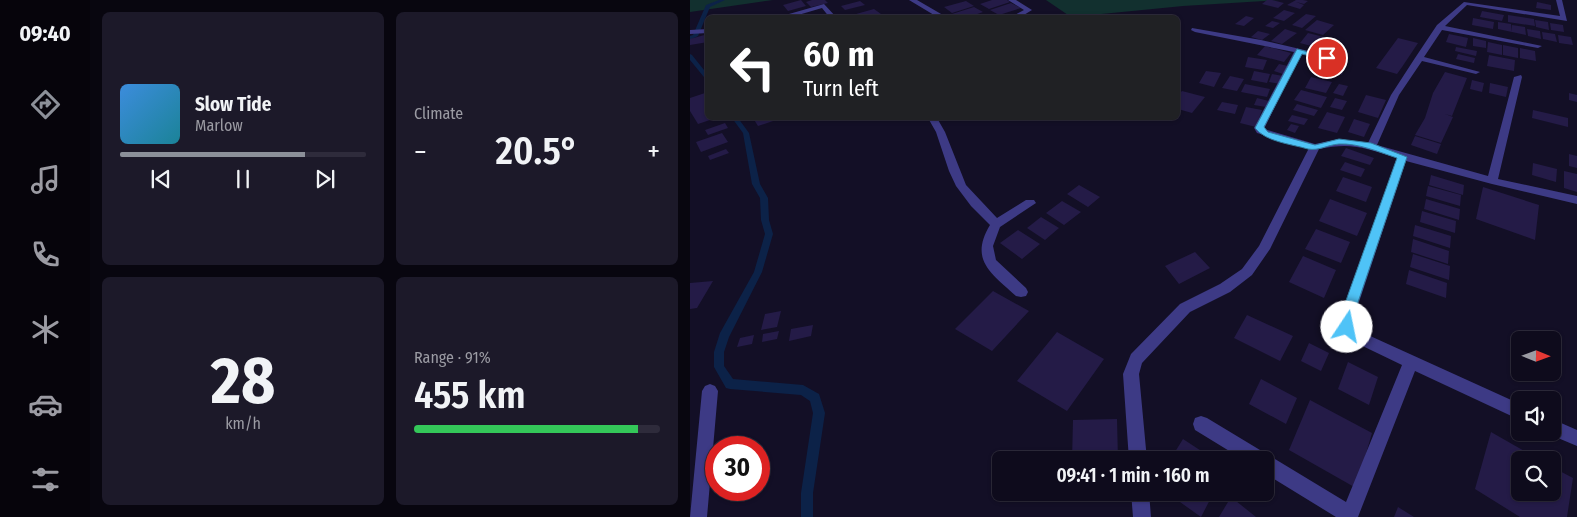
<!DOCTYPE html>
<meta charset="utf-8">
<style>
body{margin:0;font-family:"Fira Sans Condensed",sans-serif;background:#1c1929;color:#f1f3f6;height:100vh;display:flex;flex-direction:column;font-size:19px;white-space:nowrap}
*{box-sizing:border-box;margin:0}
p{font-size:16px;color:#9b9ba3}
.icon{flex:none;width:28px;height:28px;fill:none;stroke:currentColor;stroke-width:2;stroke-linecap:round;stroke-linejoin:round}
.map{position:relative;flex:1;overflow:hidden}
.sheet{display:flex;flex-direction:column;gap:12px;padding:12px;background:#08060f;width:600px}
.sheet>*{flex:none}
.banner{position:absolute;left:15px;top:15px;width:475px;height:105px;border-radius:8px;box-shadow:0 1px 4px #0004,0 0 0 1px #2e2b3b;background:#202124;color:#fff;overflow:hidden}
.needle{width:32px;rotate:91deg}
.fabs{position:absolute;left:821px;top:331px;display:grid;gap:10px}
.fabs a{display:grid;place-items:center;width:50px;height:50px;border-radius:8px;background:#0e0b1c;box-shadow:0 1px 4px #0004,0 0 0 1px #2e2b3b;font-size:25px}
.speed{position:absolute;left:15px;top:436px;display:flex;gap:10px;font-size:25px;font-weight:700;text-align:center}
.speed>*{display:grid;place-content:center;width:65px;height:65px;border-radius:50%;background:#0e0b1c;box-shadow:0 1px 4px #0004,0 0 0 1px #2e2b3b;line-height:1}
.speed .limit{border:8px solid #d22;background:#fff;color:#111}
.pin{position:absolute;display:grid;place-items:center;width:42px;height:42px;color:#fff;margin:-21px;border:2px solid #fff;border-radius:50%;box-shadow:0 1px 5px #0007}
.me{position:absolute;width:55px;margin:-28px;rotate:11deg;stroke-linejoin:round;filter:drop-shadow(0 0 4px #0008)}
.turn{display:flex;align-items:center;gap:18px;height:105px;padding:0 15px;font-size:22px}
.turn .icon{width:65px;height:65px;stroke-width:2.5}
.turn b{display:block;font-size:35px;line-height:42px}
.big{font-size:38px;font-weight:600;line-height:1.1}
.sheet .tile{flex:1;display:flex;flex-direction:column;justify-content:center;gap:8px;min-width:0;padding:0 18px;border-radius:8px;background:#1c1929}
.sheet .dial{align-items:center;gap:0}
.dial b{font-size:65px;line-height:1}
.song{display:flex;align-items:center;gap:15px}
.cover{width:60px;height:60px;border-radius:8px;background:linear-gradient(135deg,hsl(210 70% 55%),hsl(190 70% 35%))}
.played{height:5px;border-radius:2px;background:linear-gradient(90deg,#8c9099 75%,#2e2b3b 75%)}
.keys{display:flex;justify-content:space-around;direction:ltr}
.heat{display:flex;justify-content:space-between;align-items:center;font-size:28px;direction:ltr}
.charge{height:8px;border-radius:4px;background:linear-gradient(90deg,#34c759 91%,#2e2b3b 0)}
.sheet .tiles{flex:1;display:grid;gap:12px;grid-template-columns:repeat(2,1fr)}
.trip{position:absolute;left:302px;top:451px;width:282px;height:50px;border-radius:8px;background:#0e0b1c;box-shadow:0 1px 4px #0004,0 0 0 1px #2e2b3b;font-weight:600;line-height:50px;text-align:center}
main{display:flex;flex:1;min-height:0}
.dock{display:flex;flex-direction:column;width:90px;justify-content:space-around;align-items:center;background:#06040b;color:#9b9ba3}
.dock .icon{width:35px;height:35px}
.dock .on{color:#8c9099}
.dock b{font-size:22px;color:#f1f3f6}
.map>svg:first-child{display:block}
</style>
<main>
<nav class="dock">
<b>09:40</b>
<svg class="icon on" aria-label="directions" viewBox="0 0 24 24"><path d="M12 3l9 9-9 9-9-9zM9 14v-3h6M13 9l2 2-2 2"/></svg>
<svg class="icon" aria-label="music" viewBox="0 0 24 24"><path d="M9 18V5l10-2v13"/><circle cx="6" cy="18" r="3"/><circle cx="16" cy="16" r="3"/></svg>
<svg class="icon" aria-label="phone" viewBox="0 0 24 24"><path d="M5 4h4l2 5-3 2q2 4 5 5l2-3 5 2v4C11 20 4 13 5 4z"/></svg>
<svg class="icon" aria-label="climate" viewBox="0 0 24 24"><path d="M12 3v18M4 7l16 10M4 17L20 7"/></svg>
<svg class="icon" aria-label="car" viewBox="0 0 24 24"><path d="M5 17H2v-5l4-1 3-4h7l3 4 3 1v5h-3M9 17h6M6 11h13"/><circle cx="7" cy="17" r="2"/><circle cx="17" cy="17" r="2"/></svg>
<svg class="icon" aria-label="filters" viewBox="0 0 24 24"><path d="M4 7h16M4 17h16"/><circle cx="9" cy="7" r="2"/><circle cx="15" cy="17" r="2"/></svg>
</nav>
<section class="sheet">
<div class="tiles">
<div class="tile">
<div class="song"><i class="cover"></i><div><b>Slow Tide</b><p>Marlow</p></div></div>
<div class="played"></div>
<div class="keys"><svg class="icon" aria-label="previous" viewBox="0 0 24 24"><path d="M18 5L8 12l10 7zM5 5v14"/></svg><svg class="icon" aria-label="pause" viewBox="0 0 24 24"><path d="M8 5v14M16 5v14"/></svg><svg class="icon" aria-label="next" viewBox="0 0 24 24"><path d="M6 5l10 7-10 7zM19 5v14"/></svg></div>
</div>
<div class="tile"><p>Climate</p>
<div class="heat"><a>−</a><b class="big">20.5°</b><a>+</a></div>
</div>
<div class="tile dial"><b>28</b><p>km/h</p></div>
<div class="tile"><p>Range · 91%</p><b class="big">455 km</b><div class="charge"></div></div>
</div>
</section>
<div class="map">
<svg width="887" height="517" viewBox="0 0 887 517">
<rect width="100%" height="100%" fill="#130f26"/>
<path fill="#12302f" d="M0 0H83L0 12Z
M356 0H590L493 6 381 17Z"/>
<g fill="none" stroke-linecap="round" stroke-linejoin="round">
<path fill="#0c2248" fill-rule="evenodd" d="M29 0H35L20 7 8 36 0 40V36L3 35 16 5Z
M0 54 2 55 18 75V82L0 60Z
M42 118H48L59 133 70 184 78 198 79 220 83 234 72 272 39 337 34 352V366L43 379 113 385 129 394 135 413 123 493V517H111V493L123 413 120 401 111 395 40 389 36 388 24 367V352L30 333 64 272 75 234 71 220 70 198 62 184 53 133Z"/>
</g>
<path fill="#241b47" d="M111 0 116 6 98 11 93 5Z
M122 0H135L138 3 121 7 116 2Z
M302 0H317L320 2 299 9 290 4Z
M577 0H582L594 3 588 8 572 4Z
M606 0H613L618 1 614 4 606 2 614 5 610 9 597 5Z
M170 1 175 5 155 10 151 6Z
M276 1 284 6 262 13 254 7Z
M847 2 861 5V10L846 8Z
M321 3 331 8 309 15 300 10Z
M284 7 293 12 276 18H267L262 14Z
M184 9 191 14 180 18H161L159 16Z
M594 10 605 13 594 21 583 18Z
M792 11 814 15 812 21 790 17Z
M616 14 626 16 612 28 602 25Z
M818 15 844 19 845 26 818 22Z
M556 16 564 18 554 26 545 24Z
M783 18 804 22 803 29 782 25Z
M627 20 644 25 633 35 615 30Z
M845 20 858 22 859 30 846 27Z
M582 21 590 23 583 28 575 26Z
M808 22 821 24 822 32 808 29Z
M860 23 873 25 874 32 861 30Z
M822 25 835 27 836 35 822 32Z
M595 29 607 33 592 44 581 41Z
M837 29 850 31 851 39 838 36Z
M568 31 580 34 572 40 561 37Z
M852 32 865 34 867 42 853 39Z
M618 33 634 37 625 47 610 43Z
M18 34V42L0 45V39Z
M759 34 778 38 776 47 756 42Z
M868 35 881 37 883 45 869 43Z
M708 38 728 43 712 67 707 74 686 68Z
M783 38 796 41V48L783 46Z
M798 42 812 45V55L797 52Z
M813 45 828 48V58L813 55Z
M575 46 601 53 594 62 567 55Z
M766 47 787 51 786 56 765 51Z
M830 48 845 51 846 61 830 58Z
M768 54 785 58 784 63 766 59Z
M799 55 825 60 824 71 797 66Z
M558 57 577 60 573 70 555 67Z
M626 59 655 65 652 75 622 69Z
M589 64 598 66 593 74 584 71Z
M516 71 531 73 524 87 509 83Z
M564 71 580 74 577 83 561 80Z
M755 72 777 78 762 116 755 114 763 117 751 143 725 135 735 118 743 93Z
M582 74 593 76 591 84 579 82Z
M540 76 554 79 547 91 532 88Z
M621 77 642 82 636 93 615 88Z
M782 80 794 83 792 92 780 89Z
M800 83 818 87 816 97 799 93Z
M555 84 580 89 577 97 551 92Z
M649 84 658 86 653 96 643 93Z
M611 90 637 97 631 108 604 100Z
M492 91 515 97 502 113 488 109V95Z
M18 92V118H26L8 124 0 111V98Z
M879 93 887 95V102L879 100Z
M676 95 696 100 688 118 668 112Z
M567 98 579 101 576 107 564 105Z
M645 98 657 101 652 110 640 107Z
M532 102 548 105 545 114 527 110Z
M607 104 628 110 624 116 603 110Z
M556 107 572 110 566 127 550 123Z
M843 110 878 118V127L842 118Z
M637 112 655 117 647 133 628 128Z
M602 115 618 119 614 125 598 121Z
M63 118H92L68 126Z
M664 119 680 124 674 137 658 132Z
M35 123 38 128 18 135 15 130Z
M601 124 609 126 605 133 597 130Z
M32 133 38 142 11 152 6 142Z
M725 136 751 144 747 154 721 145Z
M656 148 684 158 680 165 651 156Z
M36 149 39 153 20 160 18 156Z
M879 154 887 156V168L879 166Z
M655 162 675 169 671 177 650 170Z
M843 163 867 169 866 182 842 175Z
M874 171 887 174V192L874 188Z
M741 175 774 185 773 195 739 185Z
M653 177 682 187 676 202 646 191Z
M389 185 410 197 398 207 377 194Z
M738 186 771 195 770 206 736 196Z
M793 187 849 205 845 240 786 219Z
M640 199 677 213 667 236 629 221Z
M736 199 770 209 769 220 734 209Z
M372 201 391 212 374 225 356 213Z
M732 211 766 221 765 233 730 222Z
M351 217 369 228 355 240 337 228Z
M725 225 761 236 760 248 723 236Z
M626 229 660 242 651 263 615 249Z
M328 230 350 244 332 259 310 243Z
M723 239 759 251 758 264 721 252Z
M505 252 520 268 489 284 475 266Z
M723 254 760 266 759 280 720 267Z
M613 256 646 270 634 298 599 282Z
M719 270 757 283 756 298 716 284Z
M23 281 7 308 0 309V283Z
M303 291 339 311 302 351 265 329Z
M91 311 87 327 71 330 75 314Z
M557 315 603 336 590 361 544 338Z
M123 325 121 336 99 341 101 329Z
M89 331 87 339 72 342 73 334Z
M367 332 414 359 377 411 327 381Z
M64 335 62 344 47 347 50 338Z
M619 343 639 353 631 371 611 361Z
M658 362 688 377 679 405 648 389Z
M571 379 607 398 596 424 559 404Z
M620 400 682 433 666 488 599 450Z
M427 419 428 460H382L383 420Z
M801 432 850 460H830V492H862V467L883 478 877 517H830L785 489Z
M493 439 525 460H480Z
M476 492H524L511 517Z
M541 497 566 517H529Z
M708 507 724 517H704Z"/>
<g fill="none" stroke-linecap="round" stroke-linejoin="round">
<path fill="#3d3a85" fill-rule="evenodd" d="M219 0H227L258 18H249Z
M318 0H326L342 10 329 18H319L334 10Z
M866 0H872L877 21 777 5 755 26 852 46 848 48 752 30 734 57 790 72 786 74 732 61 709 95 687 145 798 176 824 77 831 75 832 77 808 179 887 196V204L802 184 716 161 663 320 667 330 830 404V420L725 371 668 517H646L576 474V460H554L505 430 503 424 505 418 511 416 517 418 656 502 712 365 656 338 649 320 707 158C676 148 661 142 629 149L580 249 562 275 540 292 500 312 452 363 449 374 457 460H439L433 374 441 354 490 304 530 284 552 269 569 246 619 148 567 133 564 128 604 52 505 32 501 30 502 28 571 40 640 56 641 58 637 60 611 54 574 129 625 144 649 139 678 143 701 95 725 58 747 25 774 2 870 16Z
M134 4 147 18H140L132 8 98 18 92 16Z
M18 29V33L0 34V30Z
M238 118H247L255 132 276 185 307 218 336 200H344L346 203 310 227 303 246 306 260 336 288 338 292 336 296 331 297 326 296C301 273 279 260 300 225L281 206 266 186 259 171 246 132Z
M20 384 25 386 28 391 17 517H0L12 391 15 386Z
M862 419 887 430V446L856 433 862 432Z
M441 492H459L461 517H443Z"/>
</g>
<path fill="#4fc3f7" stroke="#337fa1" d="M607 49 641 58 637 60 612 54 574 127 578 132 625 145 649 139 681 143 717 157 662 320 663 327 661 331 657 333 652 331 649 320 707 158C689 152 668 143 649 144 637 145 629 151 618 149 601 144 576 142 565 128Z"/>
</svg>
<div class="fabs">
<a><svg class="needle" viewBox="-14 -14 28 28"><path d="M0-13l5 13h-10z" fill="#e53935"/><path d="M0 13l5-13h-10z" fill="#9b9ba3"/></svg></a>
<a><svg class="icon" aria-label="sound" viewBox="0 0 24 24"><path d="M4 9h4l5-4v14l-5-4H4zM17 9q2 3 0 6"/></svg></a>
<a><svg class="icon" aria-label="search" viewBox="0 0 24 24"><circle cx="10" cy="10" r="6"/><path d="M15 15l6 6"/></svg></a>
</div>
<div class="speed"><div class="limit">30</div></div>
<div class="pin" style="left:637px;top:58px;background:#d93025"><svg class="icon" aria-label="arrive" viewBox="0 0 24 24"><path d="M6 21V4h12l-3 4 3 4H6"/></svg></div>
<svg class="me" style="left:657px;top:327px" viewBox="-20 -20 40 40"><circle r="19" fill="#fff"/><path d="M0-13L10 11 0 6-10 11z" fill="#4fc3f7"/></svg>
<div class="trip">09:41 · 1 min · 160 m</div>
<div class="banner">
<div class="turn"><svg class="icon" aria-label="left" viewBox="0 0 24 24"><path d="M17 20v-9H6M10 6l-5 5 5 5"/></svg><div><b>60 m</b>Turn left</div></div>
</div>
</div>
</main>
